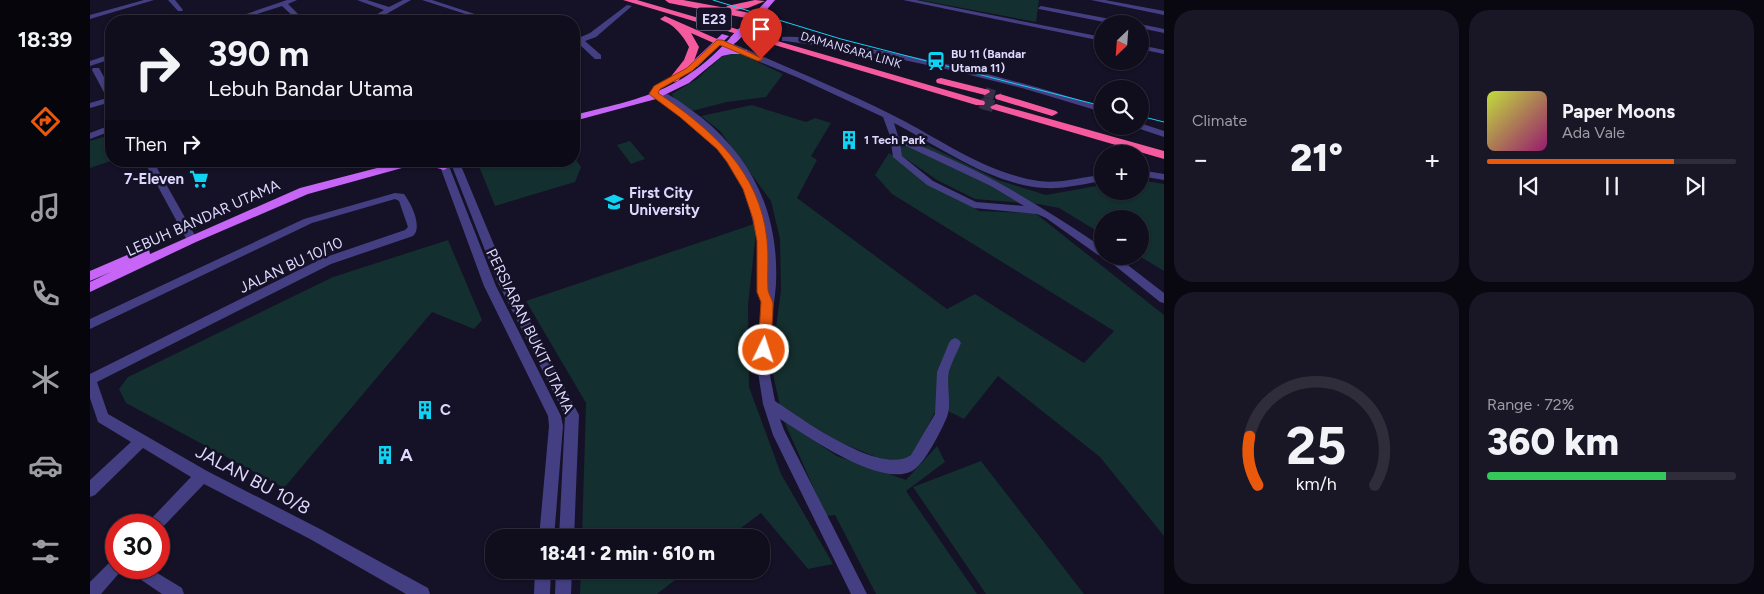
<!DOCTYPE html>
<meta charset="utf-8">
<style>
body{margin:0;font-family:Figtree,sans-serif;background:#191625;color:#f1f3f6;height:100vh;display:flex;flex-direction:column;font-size:19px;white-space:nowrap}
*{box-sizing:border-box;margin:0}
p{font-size:16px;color:#9c9ca3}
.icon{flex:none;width:28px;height:28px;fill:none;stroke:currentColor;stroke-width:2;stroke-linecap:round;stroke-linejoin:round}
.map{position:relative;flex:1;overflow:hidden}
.panel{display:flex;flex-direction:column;gap:10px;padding:10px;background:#09070f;width:600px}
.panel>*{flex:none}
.guide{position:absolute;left:15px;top:15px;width:475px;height:152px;border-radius:20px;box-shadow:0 1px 4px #0004,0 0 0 1px #302d3b;background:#100d1c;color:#f1f3f6;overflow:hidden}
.needle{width:32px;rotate:205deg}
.buttons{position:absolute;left:1004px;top:15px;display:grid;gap:10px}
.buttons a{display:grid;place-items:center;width:55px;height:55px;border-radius:50%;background:#100d1c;box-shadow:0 1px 4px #0004,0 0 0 1px #302d3b;font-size:25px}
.speed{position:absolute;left:15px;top:514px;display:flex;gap:10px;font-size:25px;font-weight:700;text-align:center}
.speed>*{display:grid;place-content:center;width:65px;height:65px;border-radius:50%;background:#100d1c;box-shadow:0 1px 4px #0004,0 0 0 1px #302d3b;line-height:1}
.speed .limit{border:8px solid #d22;background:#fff;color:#111}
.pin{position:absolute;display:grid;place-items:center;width:42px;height:42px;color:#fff;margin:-51px -21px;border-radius:50% 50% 50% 0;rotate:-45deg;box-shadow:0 0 5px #0007}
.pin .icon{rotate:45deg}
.me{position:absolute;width:55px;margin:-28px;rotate:4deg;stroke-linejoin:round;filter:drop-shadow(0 0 4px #0008)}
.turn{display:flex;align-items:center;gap:18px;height:105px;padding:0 20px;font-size:22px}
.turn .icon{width:65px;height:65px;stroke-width:2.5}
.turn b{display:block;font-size:35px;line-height:42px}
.then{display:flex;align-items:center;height:48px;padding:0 20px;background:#0003;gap:10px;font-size:19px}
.big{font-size:38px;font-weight:800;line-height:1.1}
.panel .tile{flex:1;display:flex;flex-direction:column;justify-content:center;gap:8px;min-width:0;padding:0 18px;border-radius:20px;background:#191625}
.panel .dial{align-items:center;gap:0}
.dial svg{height:130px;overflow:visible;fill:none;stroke:#302d3b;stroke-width:7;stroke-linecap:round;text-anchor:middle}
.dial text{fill:#f1f3f6;stroke:none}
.song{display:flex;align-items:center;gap:15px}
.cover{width:60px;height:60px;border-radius:8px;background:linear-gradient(135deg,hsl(70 70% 55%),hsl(320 70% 35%))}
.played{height:5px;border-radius:2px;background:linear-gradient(90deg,#ea580c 75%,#302d3b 75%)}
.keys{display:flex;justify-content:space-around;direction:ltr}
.heat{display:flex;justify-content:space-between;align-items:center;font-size:28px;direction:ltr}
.charge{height:8px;border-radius:4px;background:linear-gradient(90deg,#34c759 72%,#302d3b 0)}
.panel .tiles{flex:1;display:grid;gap:10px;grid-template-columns:repeat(2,1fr)}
.trip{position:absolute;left:395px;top:529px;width:285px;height:50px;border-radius:20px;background:#100d1c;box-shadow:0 1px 4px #0004,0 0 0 1px #302d3b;font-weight:800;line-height:50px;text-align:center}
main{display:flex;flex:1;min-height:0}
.tab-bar{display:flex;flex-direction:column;width:90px;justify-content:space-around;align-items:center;background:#06050b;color:#9c9ca3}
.tab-bar .icon{width:35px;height:35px}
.tab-bar .selected{color:#ea580c}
.tab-bar b{font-size:22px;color:#f1f3f6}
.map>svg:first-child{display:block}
</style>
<main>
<nav class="tab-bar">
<b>18:39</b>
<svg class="icon selected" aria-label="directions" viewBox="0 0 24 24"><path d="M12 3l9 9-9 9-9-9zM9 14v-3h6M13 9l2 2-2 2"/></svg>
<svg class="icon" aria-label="music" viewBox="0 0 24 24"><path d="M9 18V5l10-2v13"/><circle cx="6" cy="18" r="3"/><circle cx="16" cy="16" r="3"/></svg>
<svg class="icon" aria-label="phone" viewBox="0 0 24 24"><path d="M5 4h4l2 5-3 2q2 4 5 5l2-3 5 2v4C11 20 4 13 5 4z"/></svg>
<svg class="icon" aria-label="climate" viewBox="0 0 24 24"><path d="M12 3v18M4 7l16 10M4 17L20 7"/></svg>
<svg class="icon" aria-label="car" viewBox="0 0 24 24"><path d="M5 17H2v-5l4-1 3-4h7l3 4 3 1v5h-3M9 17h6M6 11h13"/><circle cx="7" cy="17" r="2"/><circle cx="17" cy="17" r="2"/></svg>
<svg class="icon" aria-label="filters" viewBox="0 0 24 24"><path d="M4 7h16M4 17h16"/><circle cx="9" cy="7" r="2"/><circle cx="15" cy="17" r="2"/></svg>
</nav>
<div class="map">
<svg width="1074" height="594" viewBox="0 0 1074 594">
<rect width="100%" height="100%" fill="#151126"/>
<path fill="#142f2f" d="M830 0H949L946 22Z
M639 54H651L693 74 676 97 637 102 602 111 584 99 582 94 607 79 631 57Z
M662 105 716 122 725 118 741 123 721 156 727 160 707 198 857 309 885 294 994 363 1024 331 802 194 785 175 799 153 889 211 945 213 1074 315V536L1010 457 908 376 874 419 848 406 830 441 819 459 801 463 749 442 690 406 681 365 691 290 690 239 681 201 630 131 611 116Z
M20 135 21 138V161L0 168V141Z
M817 135 908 180 956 195 1012 185V191H1050V180L1074 184V271L1049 256 1050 219H1012V234L969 208 948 204 885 199 847 180 812 156 809 143 811 136Z
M540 141 555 159 541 164 527 145Z
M484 157 491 167 485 182 405 206 387 161H484Z
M667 223 658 305 659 387 691 474 743 564 718 569 671 513 639 537H492L496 403 436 301Z
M358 240 392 320 384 329 342 312 194 488 36 403 29 389 38 377 243 277Z
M694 421 747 456 771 464 794 466 799 474 816 480 847 446 855 462 816 491 887 594H786L745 515 736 516Z
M891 461 994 594H896L823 487Z
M491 570H598L567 594H490Z"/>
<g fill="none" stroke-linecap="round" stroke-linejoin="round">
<path stroke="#332f46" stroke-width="10" stroke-dasharray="10 5" stroke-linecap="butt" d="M895 92 910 97
M890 103 897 105"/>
<path stroke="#332f46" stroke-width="12" stroke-dasharray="12 6" stroke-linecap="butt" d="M892 103 906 107"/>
<path fill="#443f82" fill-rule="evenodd" d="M54 0H64L0 19V15Z
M78 0H85L93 10 92 11H88Z
M197 0H207L198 4 215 21H208L192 6 145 21H136Z
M267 0H277L299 7 313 0H321L284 21H276L294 10Z
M332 0H342L406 21H397Z
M813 0H826L1012 37V41Z
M1001 0H1015L1074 11V15Z
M537 5 542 6 506 37 495 41 511 55V59H505L489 44 484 45V40L500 33Z
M951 6 1036 22 1039 24H1024L949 9 948 8Z
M94 15 96 16 100 21H94L91 17Z
M1050 24 1074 29V33L1050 28Z
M692 37C711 35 738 42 757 45 844 58 929 81 1012 107V112L932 88 856 69 776 52 695 41H692Z
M626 40C638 39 677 59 690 64 732 82 774 100 814 121 857 144 900 174 949 181 970 184 991 177 1012 175V181C994 184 974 189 955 188 902 185 850 147 804 123L808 136C842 151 877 165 909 183 945 203 978 224 1012 247V256L1008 255 956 218 947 214 884 208 837 185 803 157 800 136 793 117 709 78 626 44ZM810 143 901 186 934 206 886 202 843 181 812 156Z
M1050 45 1074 50V54L1050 49Z
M18 55H21V59L0 66V61Z
M3 68H9L21 90V102L0 108V103L17 98 2 70Z
M569 92C579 91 602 111 611 117 664 160 689 215 686 284 684 311 677 339 679 367 680 378 683 390 685 401 711 418 791 477 821 455L845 414 847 372 859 343 861 340 865 338 869 340 871 343C867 352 862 362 859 371 856 386 862 403 857 417 851 431 834 465 822 471 790 488 717 436 690 419L694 430 777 594H761L683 435 673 404 667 366 675 269H669L668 266 667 241 659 205 661 203 665 202C647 149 611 127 569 96Z
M1050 123 1074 131V137L1047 128 1046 126H1050Z
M21 125V131L0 139V133Z
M54 161H63L107 239 106 242H98Z
M348 161H357L406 286 471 416 473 426 464 538H449L459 426 458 416 394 286Z
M360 161H369L419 281 489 415 484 538H469L475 415 407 281Z
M1050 170 1074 174V180L1050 176Z
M305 193 314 194C321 203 333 227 323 236L241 264 7 382 18 414 117 471 230 529 338 588 340 594H316L220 539 114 484 69 531V525H58L60 520 101 477 53 448 5 495 0 497V480L41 442 8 422 0 398V374L233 258 315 230 318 227 309 201 305 199 222 223 0 329V319L214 219Z
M1013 256H1026L1074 293V303L1070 302Z
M26 558V568H33L31 571 11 594H0V582L21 561Z
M38 568H59L92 588 94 594H72L41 573Z
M445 570H461L460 594H444Z
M466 570H482L481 594H465Z"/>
<path fill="#c665f6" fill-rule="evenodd" d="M677 0H685L667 21H661V17Z
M632 34 639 36 607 67H601V63Z
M641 37 648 39 640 49 657 50V54H641L632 56 599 83 566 99 484 121V115C553 98 591 92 641 37Z
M314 161H345L358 165 359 167 354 170 330 163 218 194 106 242 0 292V282L21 272 0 281V271L51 249H59L60 254 210 188Z"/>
<path fill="#f55a9f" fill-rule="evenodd" d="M533 0H547L894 101 895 103 894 105H886Z
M575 0H593L636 8 637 6 665 0 675 1 658 8 645 10 669 15V19L666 20 579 3Z
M575 16 634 42 629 45 626 44 601 33 609 47 604 61 588 81 584 82 579 79 594 60 599 47C595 39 588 30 581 25 577 22 574 22 570 19Z
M851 78 899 90 900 92 895 95 847 83 846 81 847 79Z
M910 94 966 111 968 113 962 116 906 99 905 97 906 95Z
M906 104 1074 151V159L902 109 900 107Z"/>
<path stroke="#10d2f1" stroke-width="1" d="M623 0 751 39 1012 106
M1050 116 1074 122"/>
<path stroke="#c665f6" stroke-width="8" d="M644 39 664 19"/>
</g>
<path fill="#ea580c" stroke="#983908" d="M627 40H632L674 59 668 61 630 45 602 71 570 89 568 93C622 130 670 171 677 240 679 257 677 273 678 290 679 295 682 299 683 304 683 319 681 335 680 350L678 353H669L668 350 671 302 667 292V241L663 219 653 189 637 162 627 149 590 117 559 94 564 86 597 68Z"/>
<defs>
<g id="station-bare" transform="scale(1.5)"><path d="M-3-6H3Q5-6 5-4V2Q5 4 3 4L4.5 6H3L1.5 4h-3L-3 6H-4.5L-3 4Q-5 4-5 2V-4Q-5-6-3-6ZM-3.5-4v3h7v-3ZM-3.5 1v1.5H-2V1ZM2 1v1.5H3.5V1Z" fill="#10d2f1" stroke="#151126" stroke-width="2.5" paint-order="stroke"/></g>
<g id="building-bare" transform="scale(1.5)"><path d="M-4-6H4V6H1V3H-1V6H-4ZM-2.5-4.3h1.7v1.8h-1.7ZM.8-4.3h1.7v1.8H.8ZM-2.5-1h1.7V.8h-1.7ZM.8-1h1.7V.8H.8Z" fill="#10d2f1" stroke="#151126" stroke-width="2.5" paint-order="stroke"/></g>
<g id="supermarket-bare" transform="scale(1.5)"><path d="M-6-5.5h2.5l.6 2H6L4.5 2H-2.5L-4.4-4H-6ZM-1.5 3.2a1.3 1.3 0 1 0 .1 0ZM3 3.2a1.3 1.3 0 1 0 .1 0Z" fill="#10d2f1" stroke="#151126" stroke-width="2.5" paint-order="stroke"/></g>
<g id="university-bare" transform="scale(1.5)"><path d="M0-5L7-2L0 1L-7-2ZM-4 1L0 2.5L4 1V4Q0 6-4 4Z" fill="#10d2f1" stroke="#151126" stroke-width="2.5" paint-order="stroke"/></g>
</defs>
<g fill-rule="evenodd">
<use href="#station-bare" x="846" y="61"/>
<use href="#building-bare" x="759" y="140"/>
<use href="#supermarket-bare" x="109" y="179"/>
<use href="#university-bare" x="524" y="202"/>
<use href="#building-bare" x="335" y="410"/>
<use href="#building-bare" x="295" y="455"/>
</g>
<g text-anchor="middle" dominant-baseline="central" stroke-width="5" stroke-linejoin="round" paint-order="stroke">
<g font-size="12" fill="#ddd8fd" stroke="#151126">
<text transform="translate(761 50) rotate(16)">DAMANSARA LINK</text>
</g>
<g font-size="12" font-weight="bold" fill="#ddd8fd" stroke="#151126" text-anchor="start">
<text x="861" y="54">BU 11 (Bandar<tspan x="861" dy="14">Utama 11)</tspan></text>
<text x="774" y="140">1 Tech Park</text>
</g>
<rect fill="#151126" stroke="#a19cbc" stroke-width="1" x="606.5" y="7.5" width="35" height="23" rx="4"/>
<g font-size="14" font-weight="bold" fill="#ddd8fd">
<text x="624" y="19">E23</text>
</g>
<g font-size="15" font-weight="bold" fill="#ddd8fd" stroke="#151126" text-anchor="start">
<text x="94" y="179" text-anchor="end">7-Eleven</text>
<text x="539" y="193">First City<tspan x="539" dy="17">University</tspan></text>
<text x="350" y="410">C</text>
</g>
<g font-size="15" fill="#ddd8fd" stroke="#151126">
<text transform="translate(113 218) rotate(-24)">LEBUH BANDAR UTAMA</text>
<text transform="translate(201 265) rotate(-25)">JALAN BU 10/10</text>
<text transform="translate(440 331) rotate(64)">PERSIARAN BUKIT UTAMA</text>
</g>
<g font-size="18" font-weight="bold" fill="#ddd8fd" stroke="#151126" text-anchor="start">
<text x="310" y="455">A</text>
</g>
<g font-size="18" fill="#ddd8fd" stroke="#151126">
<text transform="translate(163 480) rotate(28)">JALAN BU 10/8</text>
</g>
</g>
</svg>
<div class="buttons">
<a><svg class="needle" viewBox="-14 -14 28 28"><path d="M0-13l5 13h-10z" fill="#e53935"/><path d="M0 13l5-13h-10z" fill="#9c9ca3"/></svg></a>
<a><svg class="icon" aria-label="search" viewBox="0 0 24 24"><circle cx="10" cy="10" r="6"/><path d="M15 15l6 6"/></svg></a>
<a>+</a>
<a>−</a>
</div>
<div class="speed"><div class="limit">30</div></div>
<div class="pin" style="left:671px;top:59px;background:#d93025"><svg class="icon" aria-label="arrive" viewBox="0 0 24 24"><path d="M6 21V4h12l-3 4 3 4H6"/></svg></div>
<svg class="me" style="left:674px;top:350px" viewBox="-20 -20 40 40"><circle r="17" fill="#ea580c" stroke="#fff" stroke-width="3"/><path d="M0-11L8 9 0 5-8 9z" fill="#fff"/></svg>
<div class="trip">18:41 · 2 min · 610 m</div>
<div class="guide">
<div class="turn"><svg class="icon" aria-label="right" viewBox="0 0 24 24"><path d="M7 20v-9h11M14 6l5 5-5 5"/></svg><div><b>390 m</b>Lebuh Bandar Utama</div></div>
<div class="then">Then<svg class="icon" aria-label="right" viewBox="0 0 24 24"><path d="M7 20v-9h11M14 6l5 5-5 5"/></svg></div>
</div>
</div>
<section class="panel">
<div class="tiles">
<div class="tile"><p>Climate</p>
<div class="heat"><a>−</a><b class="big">21°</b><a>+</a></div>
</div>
<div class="tile">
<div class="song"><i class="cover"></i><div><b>Paper Moons</b><p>Ada Vale</p></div></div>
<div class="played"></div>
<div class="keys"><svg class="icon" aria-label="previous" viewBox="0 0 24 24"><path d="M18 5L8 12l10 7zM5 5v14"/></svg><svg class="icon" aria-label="pause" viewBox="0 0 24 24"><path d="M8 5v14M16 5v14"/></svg><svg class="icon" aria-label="next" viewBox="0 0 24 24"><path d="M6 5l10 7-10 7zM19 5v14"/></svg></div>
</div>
<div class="tile dial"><svg viewBox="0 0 100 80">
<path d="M14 69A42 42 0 1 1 86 69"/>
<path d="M14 69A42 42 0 0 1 9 39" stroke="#ea580c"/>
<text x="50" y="56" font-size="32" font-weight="700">25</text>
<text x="50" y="72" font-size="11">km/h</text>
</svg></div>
<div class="tile"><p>Range · 72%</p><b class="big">360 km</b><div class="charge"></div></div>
</div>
</section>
</main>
